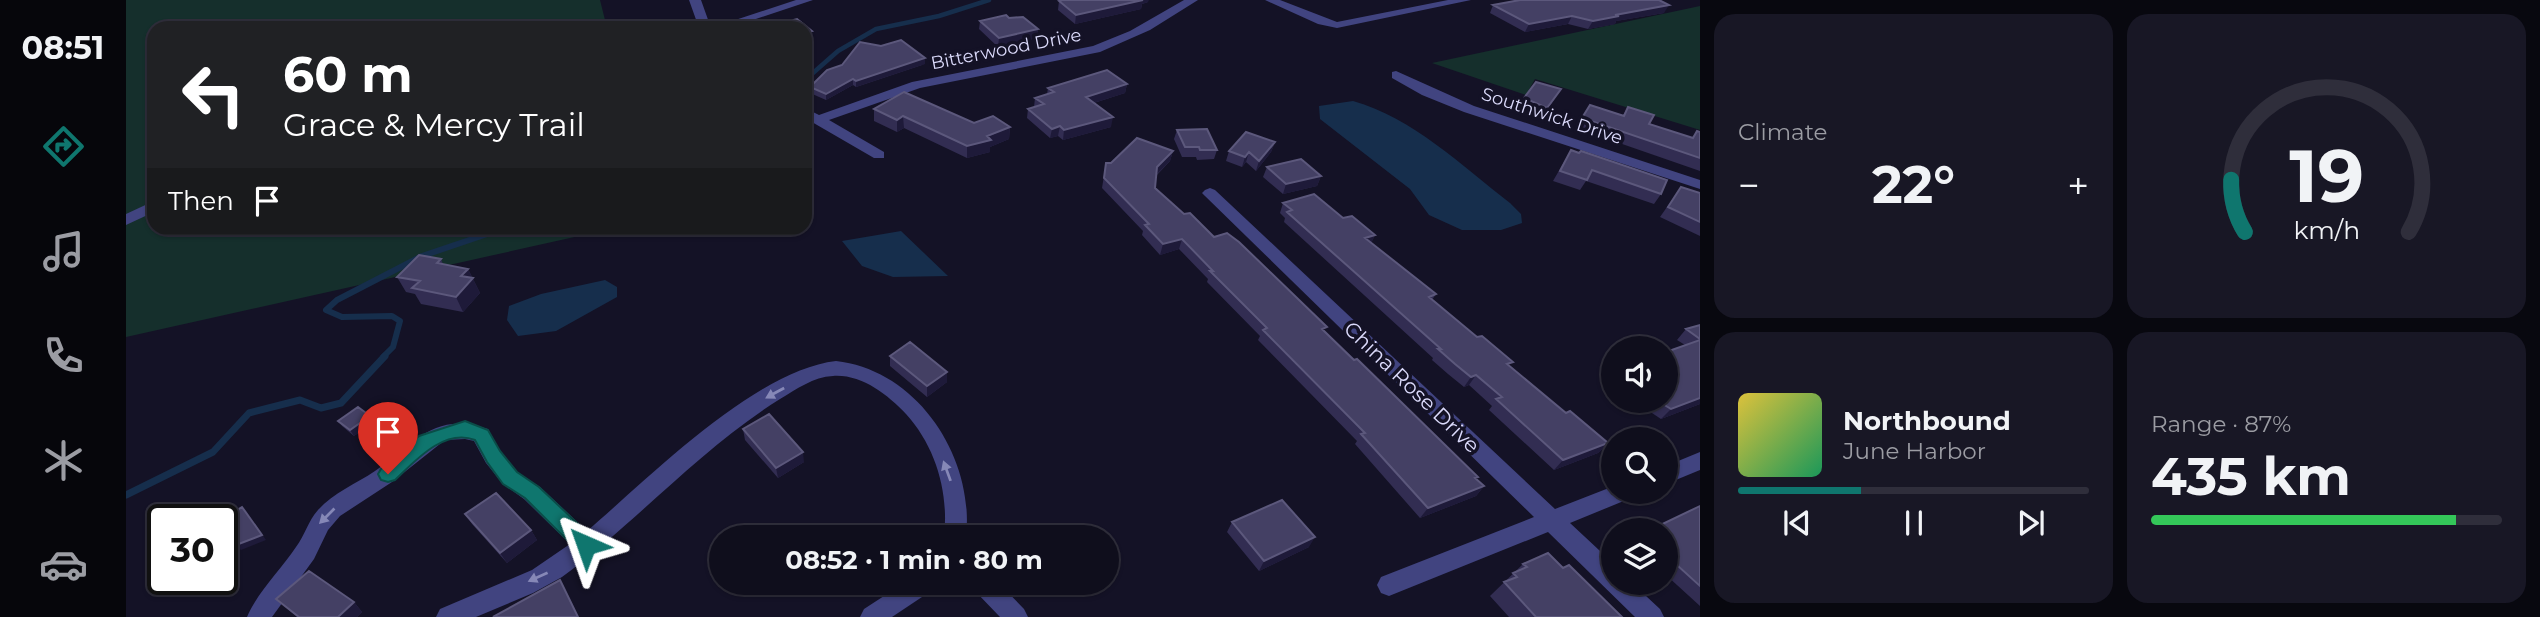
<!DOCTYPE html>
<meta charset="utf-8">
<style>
body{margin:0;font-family:Montserrat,sans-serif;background:#181725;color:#f1f3f6;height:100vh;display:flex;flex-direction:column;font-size:26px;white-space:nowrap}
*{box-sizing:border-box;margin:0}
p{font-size:23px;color:#9b9ca3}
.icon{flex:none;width:38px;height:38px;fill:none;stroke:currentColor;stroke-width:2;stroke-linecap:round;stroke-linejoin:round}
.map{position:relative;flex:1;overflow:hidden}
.details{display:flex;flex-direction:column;gap:14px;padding:14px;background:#08080f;width:840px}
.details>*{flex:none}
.guide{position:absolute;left:21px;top:21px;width:665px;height:214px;border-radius:21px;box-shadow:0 2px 5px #0004,0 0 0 2px #2f2e3b;background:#202124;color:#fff;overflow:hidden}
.buttons{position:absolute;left:1475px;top:336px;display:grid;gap:14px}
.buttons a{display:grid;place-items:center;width:77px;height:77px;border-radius:50%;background:#0f0e1c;box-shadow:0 2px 5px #0004,0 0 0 2px #2f2e3b;font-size:35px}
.speed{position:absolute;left:21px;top:504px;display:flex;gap:14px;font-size:35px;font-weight:700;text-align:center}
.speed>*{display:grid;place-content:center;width:91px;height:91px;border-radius:50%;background:#0f0e1c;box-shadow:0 2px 5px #0004,0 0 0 2px #2f2e3b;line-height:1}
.speed .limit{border:4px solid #111;border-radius:10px;background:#fff;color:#111}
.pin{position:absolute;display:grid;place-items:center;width:60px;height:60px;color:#fff;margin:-72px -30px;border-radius:50% 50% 50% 0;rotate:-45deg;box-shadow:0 0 7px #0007}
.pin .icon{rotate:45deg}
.me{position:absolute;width:77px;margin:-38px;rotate:317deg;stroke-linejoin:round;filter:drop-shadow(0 0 5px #0008)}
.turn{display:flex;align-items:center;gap:24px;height:147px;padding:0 21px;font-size:32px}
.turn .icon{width:91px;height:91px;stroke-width:2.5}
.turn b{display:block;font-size:49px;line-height:60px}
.then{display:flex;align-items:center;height:66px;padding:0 21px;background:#0003;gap:14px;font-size:26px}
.big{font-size:52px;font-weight:700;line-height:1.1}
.details .widget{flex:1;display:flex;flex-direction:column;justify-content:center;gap:10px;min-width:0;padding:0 24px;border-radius:21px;background:#181725}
.details .dial{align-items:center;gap:0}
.dial svg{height:182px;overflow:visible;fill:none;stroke:#2f2e3b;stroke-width:7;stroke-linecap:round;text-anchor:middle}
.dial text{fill:#f1f3f6;stroke:none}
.song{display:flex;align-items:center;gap:21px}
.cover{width:84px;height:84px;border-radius:10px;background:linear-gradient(135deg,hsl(50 70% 55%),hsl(150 70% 35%))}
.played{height:7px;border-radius:4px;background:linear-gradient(90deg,#0f766e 35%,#2f2e3b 35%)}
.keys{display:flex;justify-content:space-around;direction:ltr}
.heat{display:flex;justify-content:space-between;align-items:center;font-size:38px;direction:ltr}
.charge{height:10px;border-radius:5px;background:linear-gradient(90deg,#34c759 87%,#2f2e3b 0)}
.details .tiles{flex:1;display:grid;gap:14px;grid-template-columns:repeat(2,1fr)}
.trip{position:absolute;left:583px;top:525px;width:410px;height:70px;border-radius:35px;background:#0f0e1c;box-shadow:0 2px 5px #0004,0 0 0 2px #2f2e3b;font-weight:700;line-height:70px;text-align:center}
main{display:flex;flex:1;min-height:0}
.tabs{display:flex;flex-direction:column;width:126px;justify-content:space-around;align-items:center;background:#06060b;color:#9b9ca3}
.tabs .icon{width:49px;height:49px}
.tabs .active{color:#0f766e}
.tabs b{font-size:32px;color:#f1f3f6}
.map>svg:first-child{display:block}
</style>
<main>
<nav class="tabs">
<b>08:51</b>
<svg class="icon active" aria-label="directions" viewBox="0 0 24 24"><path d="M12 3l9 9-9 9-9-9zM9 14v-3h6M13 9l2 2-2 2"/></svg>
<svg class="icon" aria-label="music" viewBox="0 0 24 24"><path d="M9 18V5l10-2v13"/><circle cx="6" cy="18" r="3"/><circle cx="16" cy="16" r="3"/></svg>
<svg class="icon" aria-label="phone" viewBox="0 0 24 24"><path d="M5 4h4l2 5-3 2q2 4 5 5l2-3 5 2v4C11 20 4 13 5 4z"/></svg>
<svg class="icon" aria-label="climate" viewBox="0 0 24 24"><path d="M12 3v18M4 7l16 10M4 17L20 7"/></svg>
<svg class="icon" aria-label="car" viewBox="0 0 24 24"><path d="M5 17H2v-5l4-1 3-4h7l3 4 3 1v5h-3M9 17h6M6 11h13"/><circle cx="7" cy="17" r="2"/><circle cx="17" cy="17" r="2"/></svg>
</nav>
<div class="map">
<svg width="1574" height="617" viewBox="0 0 1574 617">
<rect width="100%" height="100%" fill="#141226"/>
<path fill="#152f2c" d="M0 0H474L481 28H28V228H489L0 337Z
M1574 6V130L1409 79 1400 95 1306 63Z"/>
<path fill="#162e4c" d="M1227 101C1287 118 1335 165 1384 203L1395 214 1396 223 1375 230H1336L1303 215 1284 189 1194 119 1193 106Z
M775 231 822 276 767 277 736 266 716 241Z
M479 280 491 287V297L430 331 392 336 381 320 383 306 415 294Z"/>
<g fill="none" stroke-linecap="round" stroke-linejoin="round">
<path stroke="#162e4c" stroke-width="4.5" d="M679 80 712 51 750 29 813 16 863 0"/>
<path stroke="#162e4c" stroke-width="6" d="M257 357 267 347 274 321 266 316 216 317 200 310 211 300 296 256 367 232 411 228"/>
<path stroke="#162e4c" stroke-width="7" d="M0 495 87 452 123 413 174 400 195 408 215 403 259 356"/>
<path fill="#414480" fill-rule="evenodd" d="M563 0H575L585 28H573Z
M670 0H687L603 28H585Z
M1058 0H1072L1024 30 974 52 794 88 703 120 758 152V158H748L679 118V108L693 115 786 82 967 46 1004 31Z
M1139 0H1154L1211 22 1322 0H1345L1211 28 1192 24Z
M1270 71 1348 106 1574 180V189L1338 112 1296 95 1266 78V72Z
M1084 188 1089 190 1429 509 1488 486V492H1508L1505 498 1444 523 1488 564V583H1506L1534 609 1538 617H1509L1422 532 1263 596 1255 593 1251 585 1255 577 1408 517 1079 196 1076 193 1079 190Z
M28 201V212L0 225V214Z
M710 361C792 370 849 458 840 537H818C823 493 810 447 780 414 761 394 735 374 707 376 687 377 671 389 654 399 574 449 512 521 436 577L407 593 350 617H310L314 609 406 570 444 544 398 499 377 484 360 463 348 441 339 439 319 440 266 482 214 516 202 530 188 559 146 617H121C133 590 154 571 170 547 179 535 182 521 192 510 208 492 230 484 249 471 290 443 307 411 362 429L374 451 391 472 414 487 461 531C522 479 629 370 710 361Z
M1574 452V470L1540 484V466Z
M778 583H809L805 591 766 617H734L738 609Z
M845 583H873L898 609 902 617H874L849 591Z"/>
</g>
<path fill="#322d52" d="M933 1 1022 2 1016 4 1015 9 949 24 932 10Z
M1367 5 1538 13 1490 21 1489 24 1462 29 1442 24 1399 32 1364 13Z
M854 21 912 29 911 38 872 47 853 29Z
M799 64 730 87 727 85 700 100 684 93V87Z
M1001 84 999 93 968 103 985 127 937 140 932 136 924 138 901 118 902 109 908 107 909 98 921 94 922 88Z
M1435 89 1416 118 1392 108 1398 98Z
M1464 105 1497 115 1502 107 1523 124 1566 138 1571 131 1574 132V171L1450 128Z
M748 109 848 123 884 127 883 139 864 147V152L841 158 778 128 771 132 748 121Z
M1051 130 1091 150 1088 159 1071 160 1070 157H1056L1048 139Z
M1149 142 1145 152 1130 171 1120 162 1116 167 1100 161 1103 151Z
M1445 150 1535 194 1528 204 1460 181 1454 190 1427 181Z
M1047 151 1044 161 1030 176 1029 188 1058 214 1088 237 1199 331 1358 486 1350 496 1294 518 1229 444 1231 441 1132 340 1134 336 1081 282 1082 279 1053 249 1034 255 1016 235 1017 231 976 188 980 163H985Z
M1141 167 1195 176 1191 186 1157 194 1137 177Z
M1555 187 1574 193V236L1534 217Z
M1157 203 1217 218 1249 235 1245 243 1310 294 1306 300 1440 413 1482 443 1472 453 1428 470 1363 410 1366 406 1343 385 1338 387 1322 374 1306 360 1307 358 1158 222 1159 218 1154 213Z
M315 259 317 264 342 269 354 293 337 312 295 304 289 294 280 292 271 277Z
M1574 325V404L1535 419 1517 407 1512 409 1501 401H1540L1559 345 1551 340 1560 329Z
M764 356 821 372V382L801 397 764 366Z
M244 416 248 422 228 436 216 426 212 421Z
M617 429 678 462 652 478 619 440Z
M1574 506V606L1540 575V530H1523Z
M339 514 405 530 411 540 381 563 346 524Z
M1106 522 1183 547 1133 571 1101 532Z
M1397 564 1437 568 1496 617H1383L1364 596Z
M150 599 228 602 236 612 231 617H171Z"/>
<path fill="#1e1a39" d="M1010 0H1023L1022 2 1016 4 1015 9 949 24 950 15Z
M1543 5 1538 13 1490 21 1489 24 1462 29 1467 21 1489 15Z
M1446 16 1442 24 1399 32 1403 24Z
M912 29 911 38 872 47 873 38Z
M686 31 687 40 679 42V33Z
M799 58V64L730 87V81Z
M727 79V85L700 100V94Z
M1001 84 999 93 958 106 960 97Z
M777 116 778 128 771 132V120Z
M987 117 985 127 937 140 938 130Z
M934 126 932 136 924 138 926 129Z
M884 127 883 139 864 147V152L841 158V146Z
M1149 142 1145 152 1130 171 1133 161Z
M1047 151 1044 161 1028 177 1031 167Z
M1123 152 1120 162 1116 167 1119 157Z
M1195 176 1191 186 1157 194 1160 184Z
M1249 235 1244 245 1239 238Z
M1056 239 1053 249 1034 255 1037 244Z
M342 269 354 293 337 312 330 297 335 276Z
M821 372V382L801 397V386Z
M1350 375 1343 385 1338 387 1345 377Z
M1574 398V404L1535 419 1545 409Z
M1520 401H1523L1517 407 1512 409Z
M244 416 248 422 228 436 224 430Z
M1482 443 1472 453 1428 470 1437 460Z
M677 452 678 462 652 478 650 468Z
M1358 486 1350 496 1294 518 1302 508Z
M116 507 121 512 140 540 115 550 110 545Z
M405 530 411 540 381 563 374 553Z
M1189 537 1183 547 1133 571 1138 561Z
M228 602 236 612 231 617H212Z"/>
<path fill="#444064" stroke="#5c587c" stroke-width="2" d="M936 0H1017L950 15 933 1Z
M1394 0H1533L1543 5 1489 15 1493 16 1467 21 1446 16 1403 24 1367 5Z
M880 15 883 18 897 17 912 29 873 38 854 21Z
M671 19 686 31 679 33V28H636Z
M775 40 799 58 730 81 727 79 700 94 684 87 701 70 716 65 734 42 755 46Z
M981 70 1001 84 960 97 987 117 938 130 934 126 926 129 902 109 918 104 909 98 928 92 922 88Z
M1410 82 1435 89 1421 108 1398 98Z
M778 92 848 123 867 116 884 127 861 136 865 140 841 146 777 116 771 120 748 109Z
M1464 105 1498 116 1502 107 1528 115 1523 124 1567 138 1571 131 1574 132V158L1456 118Z
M1081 129 1091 150H1074L1073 147H1059L1051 130Z
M1120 132 1149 142 1133 161 1123 152 1119 157 1103 151Z
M1011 138 1047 151 1031 167 1029 188 1058 214 1064 213 1088 237 1101 233 1113 242 1201 327 1196 329 1228 360 1231 359 1352 477 1349 478 1358 486 1302 508 1235 434 1239 433 1137 330 1141 328 1084 271H1087L1056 239 1037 244 1019 225 1023 224 978 178 980 163H985Z
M1445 150 1453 153 1455 151 1541 180 1535 194 1466 170 1461 180 1434 171Z
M1175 159 1195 176 1160 184 1141 167Z
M1555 187 1574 193V222L1542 207Z
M1188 194 1217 218 1226 216 1249 235 1239 238 1310 294 1303 297 1351 337 1356 336 1387 362 1381 364 1440 413 1444 411 1482 443 1437 460 1370 399 1376 397 1350 375 1345 377 1329 364 1312 349H1315L1161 212 1166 210 1157 203Z
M293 255 315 259 311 263 342 269 335 276 347 278 330 297 286 288 294 281 271 277Z
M1574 325V339L1560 329Z
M1574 340V398L1545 409 1532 401H1540V352Z
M784 342 821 372 801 386 764 356Z
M232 407 244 416 224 430 212 421Z
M643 414 677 452 650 468 617 429Z
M370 493 405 530 374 553 339 514Z
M1156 500 1189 537 1138 561 1106 522Z
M1574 506V586L1540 555V530H1524Z
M116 507 136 535 110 545 96 524V520H95Z
M1422 553 1437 568 1443 565 1496 617H1410L1378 582 1391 577 1387 573 1401 567 1397 564Z
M183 571 228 602 212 617H173L150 599Z
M434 580 452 617H367Z"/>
<defs><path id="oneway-solid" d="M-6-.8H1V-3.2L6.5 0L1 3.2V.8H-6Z" transform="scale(1.75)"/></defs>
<g fill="#8688b7">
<use href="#oneway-solid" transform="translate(649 393) rotate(151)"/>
<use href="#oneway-solid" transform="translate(821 471) rotate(-110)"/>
<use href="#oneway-solid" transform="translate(201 516) rotate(135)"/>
<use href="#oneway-solid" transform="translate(412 577) rotate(156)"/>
</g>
<path fill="#0f766e" stroke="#0a4d48" stroke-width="2" d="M339 421 362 430 374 451 391 472 413 487 467 538 470 545 467 551 460 554 452 551 399 498 377 484 361 462 349 440C318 428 289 461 269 480L262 482 255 480 252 474 255 469 293 436Z"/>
<g text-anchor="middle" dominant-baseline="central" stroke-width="7" stroke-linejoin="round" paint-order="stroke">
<g font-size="18" fill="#dbdafb" stroke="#141226">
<text transform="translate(880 49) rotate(-11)">Bitterwood Drive</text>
<text transform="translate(1426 116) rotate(18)">Southwick Drive</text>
</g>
<g font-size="21" fill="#dbdafb" stroke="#141226">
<text transform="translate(1286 387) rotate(44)">China Rose Drive</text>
</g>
</g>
</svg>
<div class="buttons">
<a><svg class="icon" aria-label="sound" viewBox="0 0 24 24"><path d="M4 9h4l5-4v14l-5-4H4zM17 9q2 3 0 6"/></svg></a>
<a><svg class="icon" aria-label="search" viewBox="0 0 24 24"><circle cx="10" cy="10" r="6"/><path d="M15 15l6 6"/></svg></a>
<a><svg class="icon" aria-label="layers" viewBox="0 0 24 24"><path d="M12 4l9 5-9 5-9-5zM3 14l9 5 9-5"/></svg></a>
</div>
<div class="speed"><div class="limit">30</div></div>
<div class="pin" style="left:262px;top:474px;background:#d93025"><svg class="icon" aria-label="arrive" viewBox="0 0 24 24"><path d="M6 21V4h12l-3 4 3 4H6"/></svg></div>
<svg class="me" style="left:460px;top:545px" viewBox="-20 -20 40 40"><path d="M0-17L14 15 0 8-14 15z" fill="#0f766e" stroke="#fff" stroke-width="4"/></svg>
<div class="trip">08:52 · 1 min · 80 m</div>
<div class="guide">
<div class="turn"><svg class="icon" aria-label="left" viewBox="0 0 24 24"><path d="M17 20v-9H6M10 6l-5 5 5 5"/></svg><div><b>60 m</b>Grace &amp; Mercy Trail</div></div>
<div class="then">Then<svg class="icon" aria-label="arrive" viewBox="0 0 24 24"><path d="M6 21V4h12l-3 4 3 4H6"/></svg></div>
</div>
</div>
<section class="details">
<div class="tiles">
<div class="widget"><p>Climate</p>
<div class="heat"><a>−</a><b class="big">22°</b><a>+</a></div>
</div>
<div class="widget dial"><svg viewBox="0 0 100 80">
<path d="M14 69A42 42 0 1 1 86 69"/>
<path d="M14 69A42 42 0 0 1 8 46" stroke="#0f766e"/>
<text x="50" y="56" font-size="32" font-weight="700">19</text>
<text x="50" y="72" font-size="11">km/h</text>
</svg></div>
<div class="widget">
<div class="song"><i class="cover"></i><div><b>Northbound</b><p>June Harbor</p></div></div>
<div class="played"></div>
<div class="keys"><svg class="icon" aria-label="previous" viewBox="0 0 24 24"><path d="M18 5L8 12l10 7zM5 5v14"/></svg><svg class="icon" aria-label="pause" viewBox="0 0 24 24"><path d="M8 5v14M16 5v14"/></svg><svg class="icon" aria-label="next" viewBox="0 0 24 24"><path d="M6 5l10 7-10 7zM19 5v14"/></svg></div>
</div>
<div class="widget"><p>Range · 87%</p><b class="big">435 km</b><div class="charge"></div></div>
</div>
</section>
</main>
